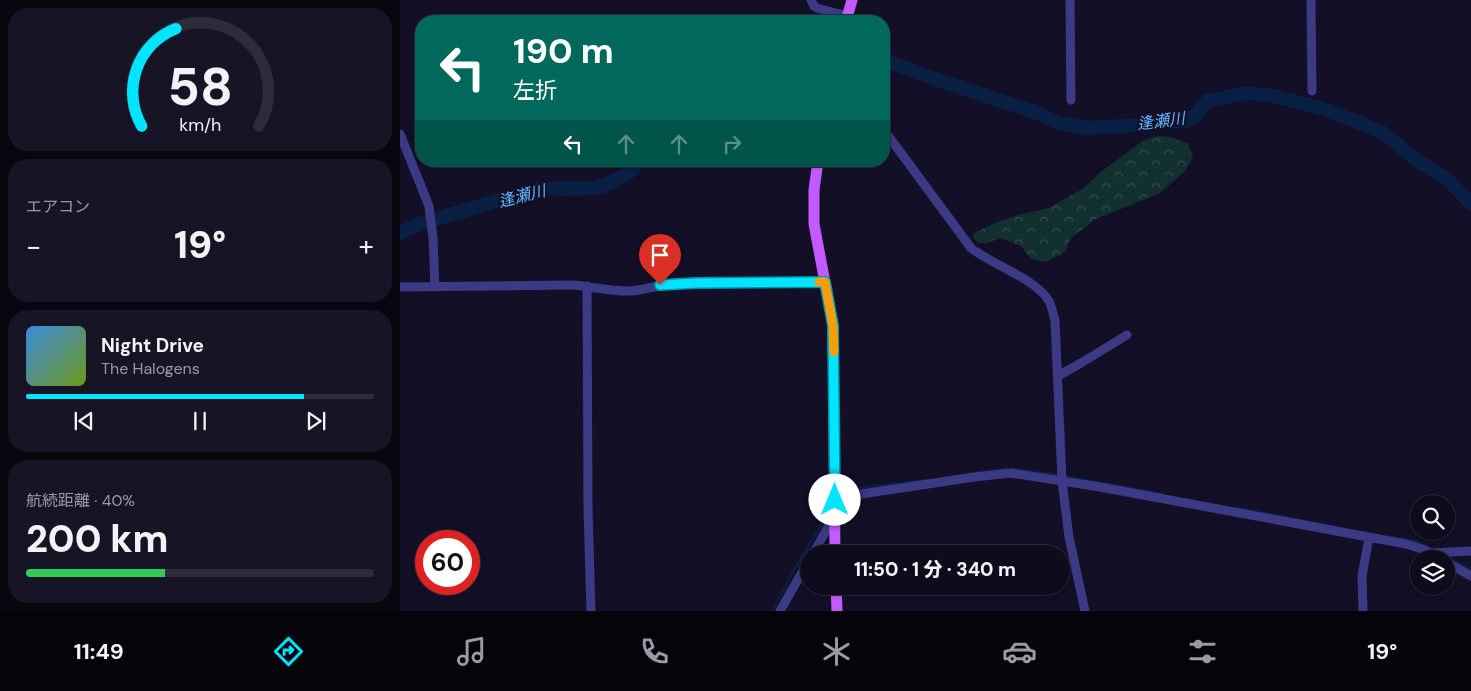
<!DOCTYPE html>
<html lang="ja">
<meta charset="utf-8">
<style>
body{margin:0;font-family:"DM Sans","Noto Sans JP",sans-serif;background:#171425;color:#f1f3f6;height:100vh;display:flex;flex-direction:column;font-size:19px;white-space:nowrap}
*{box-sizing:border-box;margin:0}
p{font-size:16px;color:#9b9ba3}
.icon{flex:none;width:28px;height:28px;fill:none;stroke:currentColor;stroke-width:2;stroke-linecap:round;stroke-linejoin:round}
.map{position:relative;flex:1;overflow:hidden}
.sheet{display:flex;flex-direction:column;gap:8px;padding:8px;background:#08060f;width:400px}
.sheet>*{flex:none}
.hud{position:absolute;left:15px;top:15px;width:475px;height:152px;border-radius:20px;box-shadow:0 1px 4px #0004,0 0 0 1px #2e2b3b;background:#00695c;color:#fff;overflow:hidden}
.buttons{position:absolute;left:1010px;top:495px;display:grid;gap:10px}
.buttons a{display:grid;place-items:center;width:45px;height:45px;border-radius:50%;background:#0e0b1c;box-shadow:0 1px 4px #0004,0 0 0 1px #2e2b3b;font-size:25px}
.speed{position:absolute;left:15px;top:530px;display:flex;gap:10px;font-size:25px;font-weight:700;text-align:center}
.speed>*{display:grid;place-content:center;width:65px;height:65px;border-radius:50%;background:#0e0b1c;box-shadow:0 1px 4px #0004,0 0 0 1px #2e2b3b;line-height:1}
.speed .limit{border:8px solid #d22;background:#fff;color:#111}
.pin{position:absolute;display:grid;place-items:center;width:42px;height:42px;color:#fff;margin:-51px -21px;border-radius:50% 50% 50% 0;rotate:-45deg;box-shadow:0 0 5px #0007}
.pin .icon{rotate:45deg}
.me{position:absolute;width:55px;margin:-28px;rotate:0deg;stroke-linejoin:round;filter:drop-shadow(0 0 4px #0008)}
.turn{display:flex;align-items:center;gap:18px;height:105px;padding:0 15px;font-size:22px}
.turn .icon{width:65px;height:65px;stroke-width:2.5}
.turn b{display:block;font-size:35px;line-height:42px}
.lanes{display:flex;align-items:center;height:48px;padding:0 15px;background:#0003;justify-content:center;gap:25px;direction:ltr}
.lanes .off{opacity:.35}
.big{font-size:38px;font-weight:800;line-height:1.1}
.sheet .tile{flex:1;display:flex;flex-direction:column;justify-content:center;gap:8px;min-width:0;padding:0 18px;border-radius:20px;background:#171425}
.sheet .dial{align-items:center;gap:0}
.dial svg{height:130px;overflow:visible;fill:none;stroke:#2e2b3b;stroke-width:7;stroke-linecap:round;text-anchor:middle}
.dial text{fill:#f1f3f6;stroke:none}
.song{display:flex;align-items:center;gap:15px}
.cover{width:60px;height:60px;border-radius:8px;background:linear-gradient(135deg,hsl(210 70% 55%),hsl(80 70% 35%))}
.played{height:5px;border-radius:2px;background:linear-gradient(90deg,#00e5ff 80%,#2e2b3b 80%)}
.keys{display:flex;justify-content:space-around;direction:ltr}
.heat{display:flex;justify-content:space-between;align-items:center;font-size:28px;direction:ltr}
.charge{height:8px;border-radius:4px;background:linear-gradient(90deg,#34c759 40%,#2e2b3b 0)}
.trip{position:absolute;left:400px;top:545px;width:270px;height:50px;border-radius:25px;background:#0e0b1c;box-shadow:0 1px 4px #0004,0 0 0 1px #2e2b3b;font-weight:800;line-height:50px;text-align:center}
.tab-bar{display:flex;height:80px;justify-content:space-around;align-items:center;background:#06040b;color:#9b9ba3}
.tab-bar .icon{width:35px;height:35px}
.tab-bar .current{color:#00e5ff}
.tab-bar b{font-size:22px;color:#f1f3f6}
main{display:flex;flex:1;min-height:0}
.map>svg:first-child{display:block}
</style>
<main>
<section class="sheet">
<div class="tile dial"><svg viewBox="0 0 100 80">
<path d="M14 69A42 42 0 1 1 86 69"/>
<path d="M14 69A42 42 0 0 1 35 9" stroke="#00e5ff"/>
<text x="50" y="56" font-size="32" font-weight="700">58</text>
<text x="50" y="72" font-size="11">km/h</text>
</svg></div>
<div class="tile"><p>エアコン</p>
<div class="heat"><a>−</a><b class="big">19°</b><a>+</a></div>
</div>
<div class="tile">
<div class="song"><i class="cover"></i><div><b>Night Drive</b><p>The Halogens</p></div></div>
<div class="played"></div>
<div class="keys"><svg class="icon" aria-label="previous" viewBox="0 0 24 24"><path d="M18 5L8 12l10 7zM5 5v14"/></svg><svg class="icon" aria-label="pause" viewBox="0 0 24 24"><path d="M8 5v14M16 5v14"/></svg><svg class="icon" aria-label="next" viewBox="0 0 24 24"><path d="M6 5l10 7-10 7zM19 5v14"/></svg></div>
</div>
<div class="tile"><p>航続距離 · 40%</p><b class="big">200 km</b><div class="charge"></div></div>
</section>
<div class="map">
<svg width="1071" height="611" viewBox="0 0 1071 611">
<defs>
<pattern id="forest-crowns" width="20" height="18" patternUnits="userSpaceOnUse" patternTransform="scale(1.25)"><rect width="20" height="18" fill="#12302f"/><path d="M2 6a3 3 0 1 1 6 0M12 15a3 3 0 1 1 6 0" fill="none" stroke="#344d4e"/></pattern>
</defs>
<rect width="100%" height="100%" fill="#130f26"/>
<path fill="url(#forest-crowns)" d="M758 136 771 137 788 144 793 157 785 171 760 193 696 219 671 238 665 252 646 262 631 259 621 246 600 238 586 243H579L573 238 574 233 597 222 618 215 649 208 684 188 702 171 744 140Z"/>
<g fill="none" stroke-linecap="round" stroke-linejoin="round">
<path stroke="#0a1f44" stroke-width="2.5" d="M612 469H619L659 475
M577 472 607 469
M664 476 762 494
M439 495 442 490 527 480
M839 508 936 527
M991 537 1015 541 1026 546
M1045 556 1071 569
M372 611 399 561 430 511"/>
<path stroke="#0a1f44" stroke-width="14" d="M484 60 538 80 635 112 659 123 687 128 745 125 785 121 796 115 803 105 808 101 845 93 874 96 917 107 956 121 983 133 1018 161 1047 179 1071 204
M0 233 16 225 49 215 137 189 195 188 205 185 227 174 240 161"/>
<path stroke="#3d3a85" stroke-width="9" d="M411 0 414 6 417 8 447 16
M670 0 671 100
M911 0 912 91
M484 130 571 248C592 265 635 278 649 301 652 307 653 314 655 320L662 481 669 537 685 611
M0 134 29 206 33 238 35 287
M187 286 188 509 191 611
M0 287 171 285C191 286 211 292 230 291 246 290 261 284 277 283L425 282
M658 376 681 363 727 335
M435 500 455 495 574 477 611 473 700 487 1006 544 1025 550 1041 559
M1031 553 1071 551
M413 554 428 527 435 521
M1046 562 1071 576
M380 611 409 560
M963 611 962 576 969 538"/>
<path stroke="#c25bff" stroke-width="11" d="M446 21 452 0
M418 161 414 190V224L433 325 435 554
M436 586 437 611"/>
</g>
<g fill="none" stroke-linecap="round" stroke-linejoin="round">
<g stroke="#0095a6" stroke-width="12">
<path id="route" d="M260 285 296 283 425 282 433 326 435 500"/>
</g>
<use href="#route" stroke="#00e5ff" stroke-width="9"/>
<path stroke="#f59e0b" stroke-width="9" d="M419 282H425L433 326 434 352"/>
</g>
<g text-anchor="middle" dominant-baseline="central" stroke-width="5" stroke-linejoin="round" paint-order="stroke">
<g font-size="16" font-style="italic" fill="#62b6ff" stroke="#130f26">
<text transform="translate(761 121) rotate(-7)">逢瀬川</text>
<text transform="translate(122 196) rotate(-14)">逢瀬川</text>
</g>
</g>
</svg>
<div class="buttons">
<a><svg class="icon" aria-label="search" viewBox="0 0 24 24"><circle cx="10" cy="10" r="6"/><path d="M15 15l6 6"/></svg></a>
<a><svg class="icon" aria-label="layers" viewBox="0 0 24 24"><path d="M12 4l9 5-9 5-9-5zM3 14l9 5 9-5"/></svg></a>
</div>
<div class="speed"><div class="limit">60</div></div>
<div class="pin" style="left:260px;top:285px;background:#d93025"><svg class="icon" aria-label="arrive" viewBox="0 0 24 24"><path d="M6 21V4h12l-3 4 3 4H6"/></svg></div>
<svg class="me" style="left:435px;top:500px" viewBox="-20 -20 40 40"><circle r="19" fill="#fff"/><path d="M0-13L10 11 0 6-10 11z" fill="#00e5ff"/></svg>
<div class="trip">11:50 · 1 分 · 340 m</div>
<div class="hud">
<div class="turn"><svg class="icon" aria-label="left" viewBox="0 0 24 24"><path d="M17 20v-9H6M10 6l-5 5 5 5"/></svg><div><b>190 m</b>左折</div></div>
<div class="lanes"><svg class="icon" aria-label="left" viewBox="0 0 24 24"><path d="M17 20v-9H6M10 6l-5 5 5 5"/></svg><svg class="icon off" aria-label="ahead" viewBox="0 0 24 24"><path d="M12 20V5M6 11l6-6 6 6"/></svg><svg class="icon off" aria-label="ahead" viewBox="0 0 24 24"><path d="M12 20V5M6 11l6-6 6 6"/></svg><svg class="icon off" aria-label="right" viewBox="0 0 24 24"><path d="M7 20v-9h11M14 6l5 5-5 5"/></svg></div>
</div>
</div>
</main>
<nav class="tab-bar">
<b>11:49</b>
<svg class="icon current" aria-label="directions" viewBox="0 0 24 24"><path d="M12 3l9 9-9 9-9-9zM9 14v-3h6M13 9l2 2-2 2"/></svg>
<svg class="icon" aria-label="music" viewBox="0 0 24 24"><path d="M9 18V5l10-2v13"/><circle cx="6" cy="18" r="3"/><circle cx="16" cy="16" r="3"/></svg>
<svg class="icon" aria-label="phone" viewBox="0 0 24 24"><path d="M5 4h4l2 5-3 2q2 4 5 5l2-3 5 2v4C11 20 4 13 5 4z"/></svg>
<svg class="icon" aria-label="climate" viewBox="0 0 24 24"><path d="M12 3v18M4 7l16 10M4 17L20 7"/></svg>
<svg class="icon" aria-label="car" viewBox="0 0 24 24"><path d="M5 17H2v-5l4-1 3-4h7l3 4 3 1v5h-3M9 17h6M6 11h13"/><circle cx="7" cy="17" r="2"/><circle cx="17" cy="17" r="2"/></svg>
<svg class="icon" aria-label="filters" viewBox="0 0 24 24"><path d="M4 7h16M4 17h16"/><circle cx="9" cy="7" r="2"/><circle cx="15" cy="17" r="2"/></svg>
<b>19°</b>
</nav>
